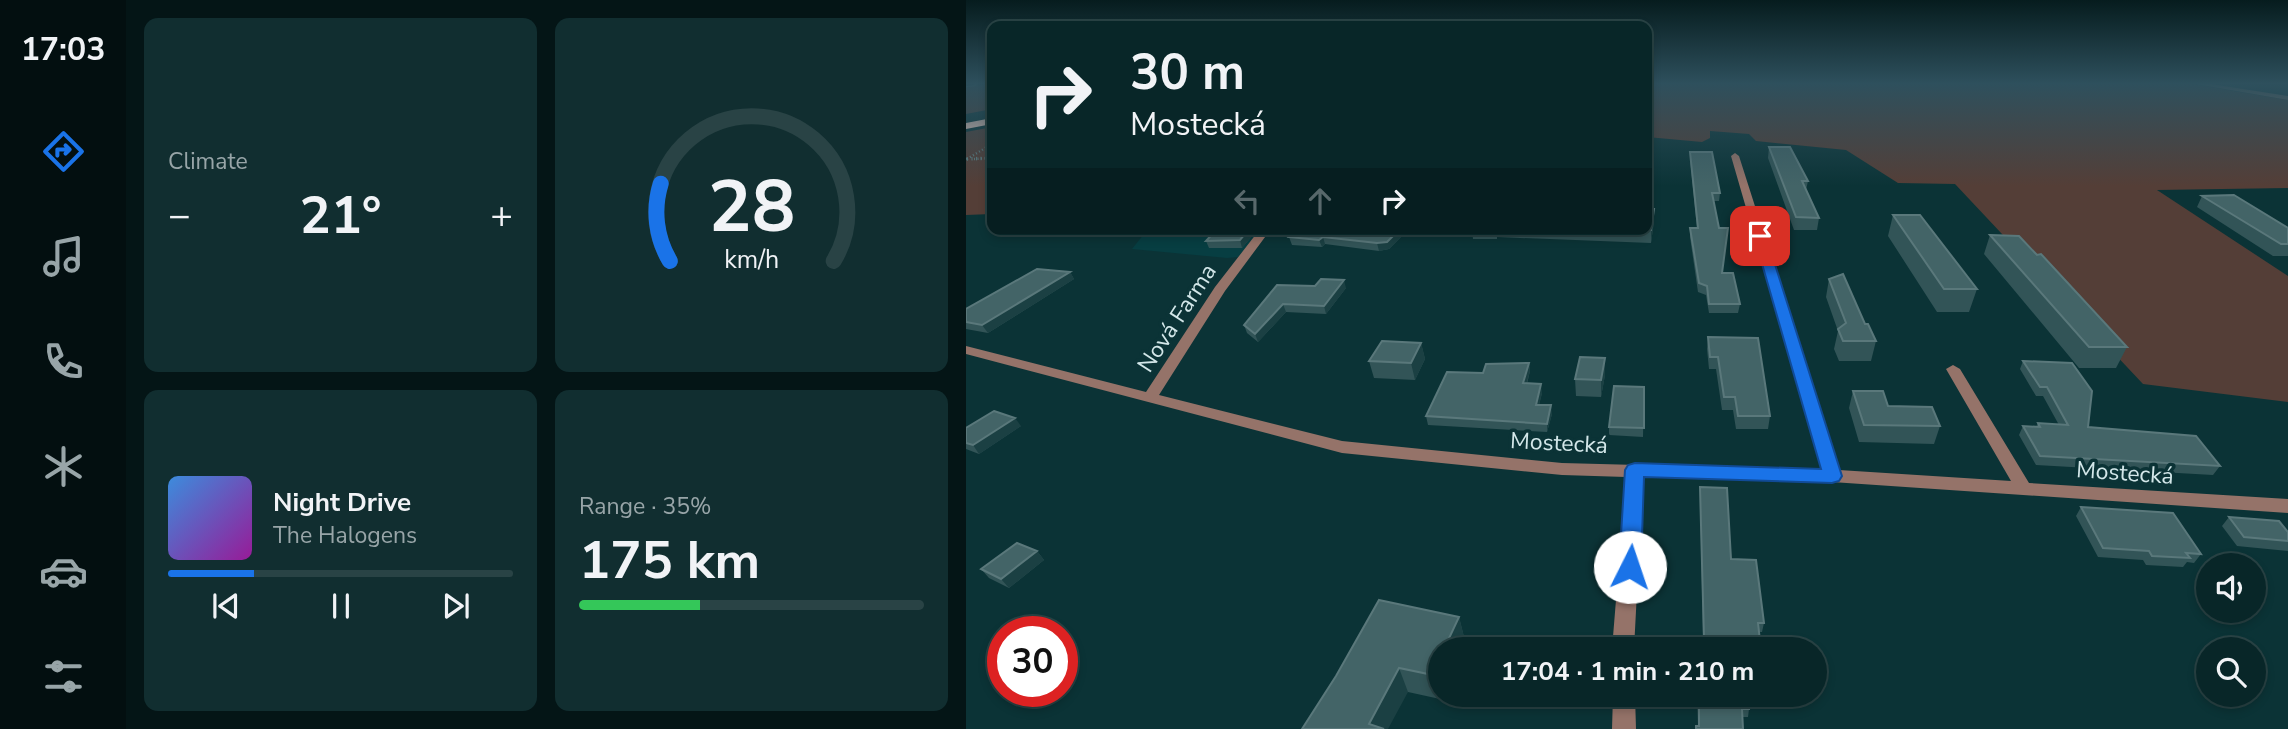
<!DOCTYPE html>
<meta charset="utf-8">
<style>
body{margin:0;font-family:"Nunito Sans",sans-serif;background:#112e30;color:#f1f3f6;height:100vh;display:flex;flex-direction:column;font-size:26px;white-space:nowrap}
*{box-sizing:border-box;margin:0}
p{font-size:23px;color:#98a5a8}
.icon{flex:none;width:38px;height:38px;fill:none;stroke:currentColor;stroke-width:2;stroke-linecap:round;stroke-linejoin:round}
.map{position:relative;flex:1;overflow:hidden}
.panel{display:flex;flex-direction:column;gap:18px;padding:18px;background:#041516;width:840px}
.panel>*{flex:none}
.guide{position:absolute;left:21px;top:21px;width:665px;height:214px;border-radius:14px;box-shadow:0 4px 10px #0003,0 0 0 2px #294345;background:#082628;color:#f1f3f6;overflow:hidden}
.buttons{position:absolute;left:1230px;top:553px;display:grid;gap:14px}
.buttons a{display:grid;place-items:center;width:70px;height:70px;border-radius:50%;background:#082628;box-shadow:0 4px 10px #0003,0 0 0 2px #294345;font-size:35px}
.speed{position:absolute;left:21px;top:616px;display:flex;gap:14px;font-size:35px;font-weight:700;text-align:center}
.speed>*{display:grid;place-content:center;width:91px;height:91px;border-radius:50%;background:#082628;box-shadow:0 4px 10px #0003,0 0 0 2px #294345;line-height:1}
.speed .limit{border:10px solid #d22;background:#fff;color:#111}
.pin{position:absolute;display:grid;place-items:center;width:60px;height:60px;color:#fff;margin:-30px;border-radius:14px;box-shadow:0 4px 10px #0006}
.me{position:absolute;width:77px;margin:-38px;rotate:4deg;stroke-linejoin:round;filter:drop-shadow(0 0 5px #0008)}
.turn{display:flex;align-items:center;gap:24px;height:147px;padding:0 28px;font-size:32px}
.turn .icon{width:91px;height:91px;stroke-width:2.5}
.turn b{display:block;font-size:49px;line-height:60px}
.lanes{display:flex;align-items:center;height:66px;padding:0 28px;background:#0003;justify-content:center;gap:35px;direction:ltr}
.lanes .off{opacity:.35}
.big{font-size:52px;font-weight:700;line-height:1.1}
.panel .card{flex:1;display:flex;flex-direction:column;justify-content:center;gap:10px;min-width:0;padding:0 24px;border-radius:14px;background:#112e30}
.panel .dial{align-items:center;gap:0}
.dial svg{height:182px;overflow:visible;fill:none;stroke:#294345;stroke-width:7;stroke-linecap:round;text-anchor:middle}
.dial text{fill:#f1f3f6;stroke:none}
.song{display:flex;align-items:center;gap:21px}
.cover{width:84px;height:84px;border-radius:10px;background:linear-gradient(135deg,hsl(210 70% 55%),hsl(300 70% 35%))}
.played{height:7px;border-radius:4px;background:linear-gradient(90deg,#1a73e8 25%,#294345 25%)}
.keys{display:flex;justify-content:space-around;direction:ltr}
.heat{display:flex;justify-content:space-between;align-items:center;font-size:38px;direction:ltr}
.charge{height:10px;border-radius:5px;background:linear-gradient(90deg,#34c759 35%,#294345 0)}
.panel .tiles{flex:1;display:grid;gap:18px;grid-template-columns:repeat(2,1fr)}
.trip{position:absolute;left:462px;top:637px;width:399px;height:70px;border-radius:35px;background:#082628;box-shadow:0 4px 10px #0003,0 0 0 2px #294345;font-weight:700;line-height:70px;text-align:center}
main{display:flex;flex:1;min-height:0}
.tabs{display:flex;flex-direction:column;width:126px;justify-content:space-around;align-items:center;background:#030f10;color:#98a5a8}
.tabs .icon{width:49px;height:49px}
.tabs .on{color:#1a73e8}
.tabs b{font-size:32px;color:#f1f3f6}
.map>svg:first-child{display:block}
</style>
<main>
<nav class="tabs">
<b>17:03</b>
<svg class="icon on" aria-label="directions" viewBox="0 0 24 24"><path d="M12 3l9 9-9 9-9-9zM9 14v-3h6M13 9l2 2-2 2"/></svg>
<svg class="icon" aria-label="music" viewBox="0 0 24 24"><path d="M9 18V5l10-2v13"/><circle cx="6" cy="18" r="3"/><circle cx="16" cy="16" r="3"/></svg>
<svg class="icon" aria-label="phone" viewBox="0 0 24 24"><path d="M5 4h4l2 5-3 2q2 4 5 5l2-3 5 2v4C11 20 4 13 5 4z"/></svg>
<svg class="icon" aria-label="climate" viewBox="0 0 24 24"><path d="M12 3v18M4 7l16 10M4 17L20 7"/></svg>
<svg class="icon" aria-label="car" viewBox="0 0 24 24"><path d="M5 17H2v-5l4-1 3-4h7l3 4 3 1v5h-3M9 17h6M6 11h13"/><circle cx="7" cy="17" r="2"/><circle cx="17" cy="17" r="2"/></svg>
<svg class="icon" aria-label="filters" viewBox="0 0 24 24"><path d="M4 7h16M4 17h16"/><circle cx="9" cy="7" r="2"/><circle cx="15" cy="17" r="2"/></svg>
</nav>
<section class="panel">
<div class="tiles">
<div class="card"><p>Climate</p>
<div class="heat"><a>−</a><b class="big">21°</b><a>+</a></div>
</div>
<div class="card dial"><svg viewBox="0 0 100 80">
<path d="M14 69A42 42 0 1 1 86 69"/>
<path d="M14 69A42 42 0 0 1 10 35" stroke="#1a73e8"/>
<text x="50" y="56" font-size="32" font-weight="700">28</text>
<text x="50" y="72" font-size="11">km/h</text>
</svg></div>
<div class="card">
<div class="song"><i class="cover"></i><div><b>Night Drive</b><p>The Halogens</p></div></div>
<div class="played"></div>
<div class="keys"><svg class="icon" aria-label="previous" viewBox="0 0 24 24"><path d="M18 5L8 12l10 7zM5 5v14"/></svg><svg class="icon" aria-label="pause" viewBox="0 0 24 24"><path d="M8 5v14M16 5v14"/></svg><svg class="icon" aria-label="next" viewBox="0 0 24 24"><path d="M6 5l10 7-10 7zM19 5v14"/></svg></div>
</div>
<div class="card"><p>Range · 35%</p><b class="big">175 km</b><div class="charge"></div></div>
</div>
</section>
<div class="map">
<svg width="1322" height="729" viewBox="0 0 1322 729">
<rect width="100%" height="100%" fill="#0b3336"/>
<path fill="#073e42" d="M182 229H295L272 257 261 258 166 249Z"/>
<path fill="#543e37" d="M26 84V109L0 114V87Z
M688 84H1226L1322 100V188L1191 190 1322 276V402L1177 384 989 184 932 183 880 150 790 141 783 134 744 131V138L736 142 681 137V97Z
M26 127V214L0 215V132Z"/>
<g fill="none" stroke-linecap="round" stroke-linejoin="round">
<path stroke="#607f82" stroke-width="2.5" stroke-dasharray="1 2.5" stroke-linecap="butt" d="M1 159 26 144
M8 159 26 158"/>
<path stroke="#607f82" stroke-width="3.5" stroke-dasharray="1 3.5" stroke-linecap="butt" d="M0 159 4 157
M1 159 26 158"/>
<path fill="#957369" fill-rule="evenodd" d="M1230 84H1245L1322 96V100Z
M769 153 773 156 873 470 1045 481 980 369 987 365 994 369 1063 483 1322 499V513L866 482 677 477 668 649H646L660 477 596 475 376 453 0 354V346L180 392 249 287 294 229H305L259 291 193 395 376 441 596 463 856 470 765 156Z
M647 695H669L670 729H646Z"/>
<path fill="#fcd1c4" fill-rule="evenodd" d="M26 118V124L0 129V123Z"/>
<g stroke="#779597" stroke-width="4.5">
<path id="rail" d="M0 85 8 84"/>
</g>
<use href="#rail" stroke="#0b3336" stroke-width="2.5" stroke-dasharray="9" stroke-linecap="butt"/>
</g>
<path fill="#325457" d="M803 147 842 181 840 190 853 218 851 230H828L802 158Z
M724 152 754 193 753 201H747L757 273 774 304 772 313H743L740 295 732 292 724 237V228H731L724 159Z
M1236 196 1322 228V256H1307L1231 207Z
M927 215 1011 289 1003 312H971L922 236Z
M688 221 685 243 531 237V239H507L506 229H681Z
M292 229 276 248H243L240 241 243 237H231L228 230Z
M333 229H443L423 249 413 251 359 244 356 247 326 245 323 237Z
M1024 235 1071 255 1161 347 1150 368H1113L1018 254Z
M104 272 108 279 22 333 0 329V309Z
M863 279 899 324 910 341 905 361H873L868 349 872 331 860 297Z
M311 285 380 288 360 314 320 312 292 342 281 333 278 325Z
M742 337 804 416 802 429H770L767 410H756L750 369H743L741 349Z
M455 343 459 359 449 380 408 378 403 361Z
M1057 361 1122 427 1254 466 1247 475 1070 465 1053 435 1057 426 1070 427 1072 423 1093 425 1077 396H1070L1054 369Z
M563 363 564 371 561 384 576 393 573 405 586 414 581 432 462 425 460 416 517 373Z
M639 375 635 397 610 396 609 379Z
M678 387 677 437 643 435V427Z
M887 391 974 426 968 444 893 442 883 408Z
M55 426 13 454 0 449V428Z
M734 487 765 559 798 623 796 632H793L794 641 792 649H730L731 638 737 639 734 496Z
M1115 507 1235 554 1228 563 1221 562 1217 567 1180 565 1177 560 1132 557 1110 516Z
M1263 517 1322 532V551L1271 546 1256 526Z
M71 551 78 560 43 588 23 578 15 569Z
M493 617 499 641 474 695H476L474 699 442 692 336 729Z
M731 695H782L783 709 782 717H777V729L732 726Z"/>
<path fill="#1b4043" d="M688 209V221L685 243V230Z
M283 229H292L276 248 274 240Z
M434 229H443L423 249 413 251 411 243Z
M357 237 359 244 356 247 353 240Z
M104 272 108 279 22 333 16 325Z
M378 280 380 288 360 314 358 306Z
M317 304 320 312 292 342 289 334Z
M455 343 459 359 449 380 445 363Z
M639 358V375L635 397V380Z
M563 363 564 371 558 392 557 383Z
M575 384 576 393 571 413 570 405Z
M585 405 586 414 581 432V424Z
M49 418 55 426 13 454 7 445Z
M71 551 78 560 43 588 35 579Z
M493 617 499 641 495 649H478Z
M474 658V695H476L474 699 467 675Z
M433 668 442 692 422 729H405L403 724Z"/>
<path fill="#436467" stroke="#5a787b" stroke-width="2" d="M803 147H824L842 181H836L853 218 830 217Z
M724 152H746L754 193H746L753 228H762L756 273H767L774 304H743L741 286 733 283 724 228H732Z
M1268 195 1322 228V244H1315L1236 196Z
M681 209H688L685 230 655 229H681Z
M927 215H954L1011 289H978Z
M229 229H283L274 240 240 241 250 230H228Z
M333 229H434L421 242 411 243 357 237 353 240 323 237Z
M1024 235 1053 236 1071 255 1075 254 1161 347H1123Z
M71 269 104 272 16 325 0 322V309Z
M877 274 899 324H902L910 341H877L872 329 880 323 863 279Z
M355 279 378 280 358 306 317 304 289 334 278 325 311 285 349 286Z
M742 337 792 338 804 416H772L769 397H758L752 357H744Z
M416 341 455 343 445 363 403 361Z
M614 357 639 358 635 380 609 379Z
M1057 361 1106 363 1126 391 1122 427 1230 436 1254 466 1074 456 1057 426 1074 427 1072 423 1102 425 1081 387H1074Z
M563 363 557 383 575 384 570 405H585L581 424 460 416 481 372 517 373 520 364Z
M648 386 678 387V428L643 427Z
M887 391H917L922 406 966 407 974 426 898 425Z
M28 411 49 418 7 445 0 443V428Z
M734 487 761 488 765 559 790 560 798 623H792L794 641 779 640V649H732L731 638 738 639Z
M1115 507 1207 513 1235 554 1220 553 1224 558 1186 556 1183 551 1137 548Z
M1263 517 1313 521 1322 532V541L1278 537Z
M51 543 71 551 35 579 15 569Z
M413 600 493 617 478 649H474V658L467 675 433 668 403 724 418 729H336L370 676Z
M733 695H782L783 709H776L777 729H730V726H733Z"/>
<linearGradient id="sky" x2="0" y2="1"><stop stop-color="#061c1e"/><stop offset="0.45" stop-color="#2e505d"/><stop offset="1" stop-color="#2e505d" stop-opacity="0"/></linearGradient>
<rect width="1322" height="186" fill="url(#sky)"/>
<path fill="#1a73e8" stroke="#114b97" stroke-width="2" d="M794 232 800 236 876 476 873 481 866 483 678 477 675 567 672 573 664 576 656 573 653 567 659 470 662 465 669 463 855 469 788 236Z"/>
<g text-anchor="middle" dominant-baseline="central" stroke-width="7" stroke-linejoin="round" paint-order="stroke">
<g font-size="23" fill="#d3e7e9" stroke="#0b3336">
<text transform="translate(211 318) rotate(-57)">Nová Farma</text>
<text transform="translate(593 443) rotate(3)">Mostecká</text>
<text transform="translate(1159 473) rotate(4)">Mostecká</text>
</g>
</g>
</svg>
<div class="buttons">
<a><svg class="icon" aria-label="sound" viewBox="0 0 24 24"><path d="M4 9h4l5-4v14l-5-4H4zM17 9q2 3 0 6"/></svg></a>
<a><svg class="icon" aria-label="search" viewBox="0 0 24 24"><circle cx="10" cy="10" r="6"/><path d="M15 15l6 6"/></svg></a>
</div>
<div class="speed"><div class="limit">30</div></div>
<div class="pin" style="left:794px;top:236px;background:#d93025"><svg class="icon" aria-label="arrive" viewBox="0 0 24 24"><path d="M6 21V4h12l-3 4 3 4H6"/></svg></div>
<svg class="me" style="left:664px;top:567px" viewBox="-20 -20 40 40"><circle r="19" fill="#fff"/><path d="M0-13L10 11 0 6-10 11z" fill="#1a73e8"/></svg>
<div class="trip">17:04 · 1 min · 210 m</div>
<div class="guide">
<div class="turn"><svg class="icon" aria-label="right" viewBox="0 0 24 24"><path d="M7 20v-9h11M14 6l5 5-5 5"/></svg><div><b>30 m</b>Mostecká</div></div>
<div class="lanes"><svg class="icon off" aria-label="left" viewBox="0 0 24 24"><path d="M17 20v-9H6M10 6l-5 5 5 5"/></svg><svg class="icon off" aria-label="ahead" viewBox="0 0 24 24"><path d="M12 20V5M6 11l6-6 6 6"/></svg><svg class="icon" aria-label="right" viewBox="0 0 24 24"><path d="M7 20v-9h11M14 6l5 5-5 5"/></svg></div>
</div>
</div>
</main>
